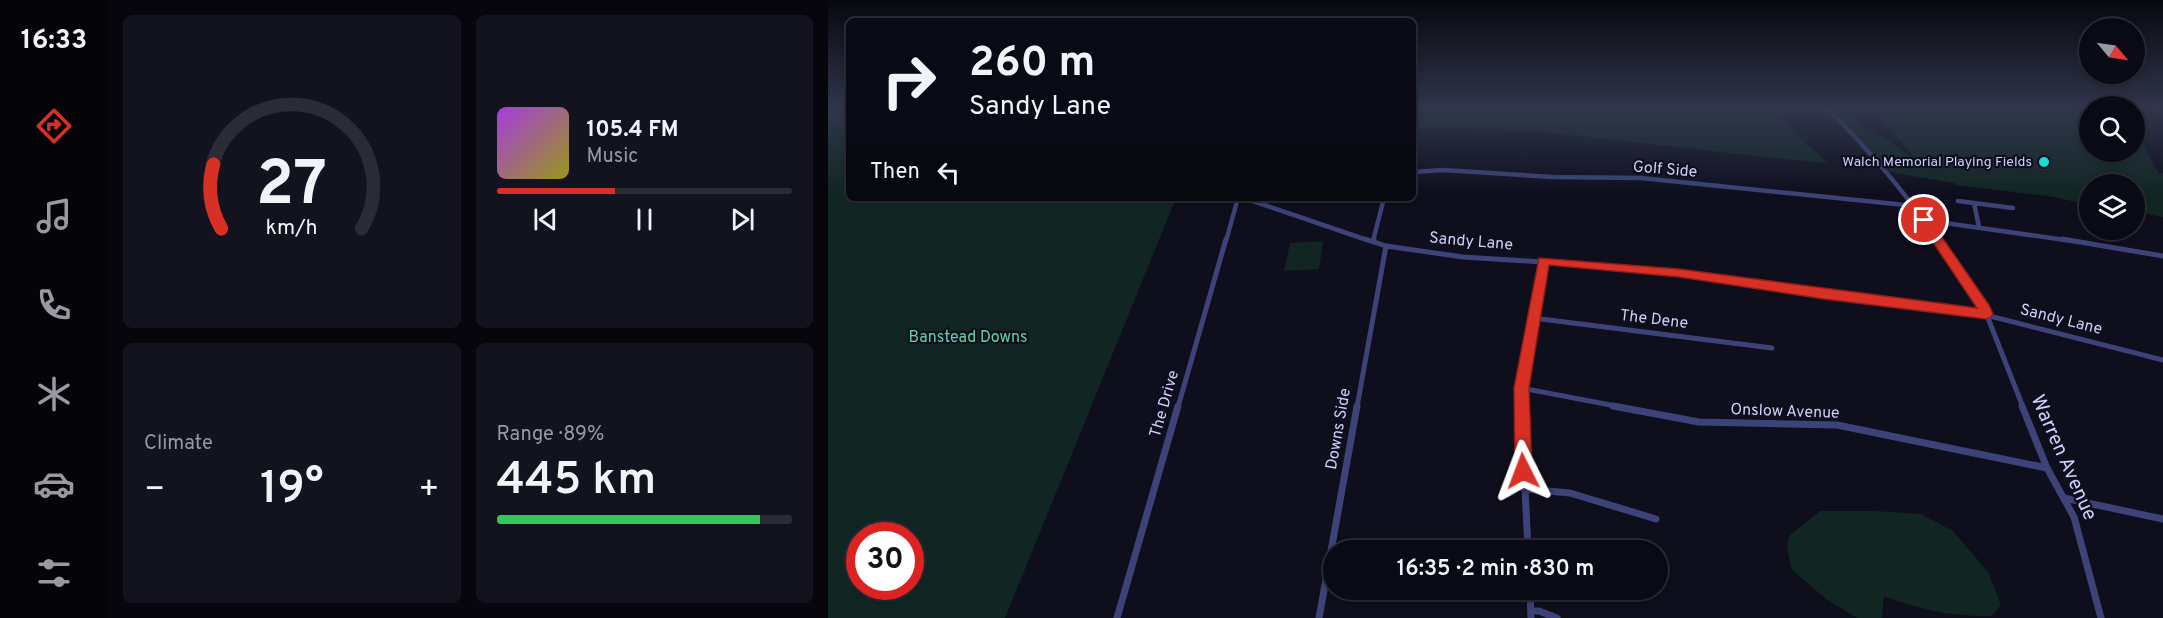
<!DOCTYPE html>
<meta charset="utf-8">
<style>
body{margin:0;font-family:Overpass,sans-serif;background:#13131f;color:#f1f3f6;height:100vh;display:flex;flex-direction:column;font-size:22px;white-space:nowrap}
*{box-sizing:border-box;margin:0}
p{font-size:20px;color:#999aa1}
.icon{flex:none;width:33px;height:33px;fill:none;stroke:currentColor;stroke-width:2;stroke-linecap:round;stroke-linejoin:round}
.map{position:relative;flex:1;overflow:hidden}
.side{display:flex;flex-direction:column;gap:15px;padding:15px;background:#06060c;width:720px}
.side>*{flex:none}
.banner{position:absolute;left:18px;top:18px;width:570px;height:183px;border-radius:9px;box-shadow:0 3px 9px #0003,0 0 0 2px #2a2b35;background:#0a0a16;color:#f1f3f6;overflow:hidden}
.needle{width:39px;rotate:119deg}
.controls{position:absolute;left:1251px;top:18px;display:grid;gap:12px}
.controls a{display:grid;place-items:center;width:66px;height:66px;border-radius:50%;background:#0a0a16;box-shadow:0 3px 9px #0003,0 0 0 2px #2a2b35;font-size:30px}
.speed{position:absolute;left:18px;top:522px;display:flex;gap:12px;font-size:30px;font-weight:700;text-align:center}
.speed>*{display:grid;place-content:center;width:78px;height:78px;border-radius:50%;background:#0a0a16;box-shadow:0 3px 9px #0003,0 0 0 2px #2a2b35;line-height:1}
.speed .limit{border:9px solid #d22;background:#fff;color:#111}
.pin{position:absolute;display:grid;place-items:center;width:51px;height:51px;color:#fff;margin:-26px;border:3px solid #fff;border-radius:50%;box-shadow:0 2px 6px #0007}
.me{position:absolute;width:66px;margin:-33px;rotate:357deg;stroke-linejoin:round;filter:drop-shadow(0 0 4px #0008)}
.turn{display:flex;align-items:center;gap:21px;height:126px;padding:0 24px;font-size:27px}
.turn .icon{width:78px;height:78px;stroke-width:2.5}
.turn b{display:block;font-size:42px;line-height:51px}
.then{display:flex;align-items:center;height:57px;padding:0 24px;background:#0003;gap:12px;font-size:22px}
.big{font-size:45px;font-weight:600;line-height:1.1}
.side .widget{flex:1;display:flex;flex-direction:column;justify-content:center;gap:9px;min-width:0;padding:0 21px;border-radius:9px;background:#13131f}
.side .dial{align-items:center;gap:0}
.dial svg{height:156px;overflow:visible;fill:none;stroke:#2a2b35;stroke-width:7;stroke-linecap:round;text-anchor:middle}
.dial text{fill:#f1f3f6;stroke:none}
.song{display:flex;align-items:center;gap:18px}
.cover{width:72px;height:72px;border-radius:9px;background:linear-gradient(135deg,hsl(280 70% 55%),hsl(60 70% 35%))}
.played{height:6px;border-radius:3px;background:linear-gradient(90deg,#d93025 40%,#2a2b35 40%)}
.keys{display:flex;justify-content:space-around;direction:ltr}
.heat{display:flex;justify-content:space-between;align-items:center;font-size:33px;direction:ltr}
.charge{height:9px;border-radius:4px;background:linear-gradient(90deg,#34c759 89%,#2a2b35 0)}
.side .tiles{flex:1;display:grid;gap:15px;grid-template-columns:repeat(2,1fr)}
.trip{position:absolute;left:495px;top:540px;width:345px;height:60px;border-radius:30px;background:#0a0a16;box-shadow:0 3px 9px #0003,0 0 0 2px #2a2b35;font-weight:600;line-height:60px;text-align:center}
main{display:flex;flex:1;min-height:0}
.tab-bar{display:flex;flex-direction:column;width:108px;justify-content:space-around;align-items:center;background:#040409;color:#999aa1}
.tab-bar .icon{width:42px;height:42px}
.tab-bar .selected{color:#d93025}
.tab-bar b{font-size:27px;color:#f1f3f6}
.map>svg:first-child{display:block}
</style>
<main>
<nav class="tab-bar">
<b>16:33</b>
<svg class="icon selected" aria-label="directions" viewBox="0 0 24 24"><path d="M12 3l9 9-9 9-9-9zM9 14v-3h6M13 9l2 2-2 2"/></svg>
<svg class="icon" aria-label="music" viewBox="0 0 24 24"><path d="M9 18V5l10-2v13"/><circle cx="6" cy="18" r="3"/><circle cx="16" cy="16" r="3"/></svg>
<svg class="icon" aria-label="phone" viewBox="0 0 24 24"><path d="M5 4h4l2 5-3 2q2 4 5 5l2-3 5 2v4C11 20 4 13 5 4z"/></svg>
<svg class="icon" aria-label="climate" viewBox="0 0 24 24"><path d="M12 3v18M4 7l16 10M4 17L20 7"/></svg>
<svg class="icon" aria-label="car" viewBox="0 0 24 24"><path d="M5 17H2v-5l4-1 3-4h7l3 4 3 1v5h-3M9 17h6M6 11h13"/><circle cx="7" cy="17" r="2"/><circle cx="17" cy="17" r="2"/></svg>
<svg class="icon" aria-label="filters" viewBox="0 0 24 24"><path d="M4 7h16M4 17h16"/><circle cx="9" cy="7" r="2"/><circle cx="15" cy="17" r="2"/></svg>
</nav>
<section class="side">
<div class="tiles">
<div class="widget dial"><svg viewBox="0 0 100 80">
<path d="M14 69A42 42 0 1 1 86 69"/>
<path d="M14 69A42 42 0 0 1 10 36" stroke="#d93025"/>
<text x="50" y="56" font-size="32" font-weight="700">27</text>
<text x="50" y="72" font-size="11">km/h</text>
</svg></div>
<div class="widget">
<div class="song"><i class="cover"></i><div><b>105.4 FM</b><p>Music</p></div></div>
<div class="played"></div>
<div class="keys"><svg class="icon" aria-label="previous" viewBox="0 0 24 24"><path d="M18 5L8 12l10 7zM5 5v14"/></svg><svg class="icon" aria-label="pause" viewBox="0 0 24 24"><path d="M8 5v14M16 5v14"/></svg><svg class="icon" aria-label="next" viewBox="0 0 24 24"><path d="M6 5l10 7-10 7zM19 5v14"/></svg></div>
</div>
<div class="widget"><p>Climate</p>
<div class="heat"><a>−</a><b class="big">19°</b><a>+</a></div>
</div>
<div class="widget"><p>Range · 89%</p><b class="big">445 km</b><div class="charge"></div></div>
</div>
</section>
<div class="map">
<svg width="1335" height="618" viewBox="0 0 1335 618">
<rect width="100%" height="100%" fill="#0e0e1d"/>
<path fill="#112623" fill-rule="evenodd" d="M0 109H21V198H348L177 618H0ZM32 536H82V586H32Z
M585 109H942L1000 164 725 133 625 127 585 128Z
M1005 109H1026L1023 113 1036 128 1055 137 1091 162 1044 109H1261L1262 152H1306L1307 129 1330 173H1335V217L1307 212 1306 184H1262L1261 205 1226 197 1129 185 1126 183 1061 172Z
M495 241 491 269 456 271 462 243Z
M992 511H1047L1093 514 1125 531 1160 572 1173 605 1164 616C1126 617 1092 610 1056 596L1054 618H1029L998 599 963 569 959 546 961 536Z"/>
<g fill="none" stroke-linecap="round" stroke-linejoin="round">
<path stroke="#3d4378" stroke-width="4.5" d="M1000 109C1041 150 1078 193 1110 241
M585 172 615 170 725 177 813 178 1087 206
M416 198 542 241
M1130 201 1146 203
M1096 220 1244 241
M1151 227 1146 203 1185 208
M398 241 410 198
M545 241 556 198"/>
<path stroke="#3d4378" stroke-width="5" d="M537 239 558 246 635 257 809 268 996 294 1142 311 1335 360
M1109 239 1156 308 1195 407
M1234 239 1335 256
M545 242 546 239
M705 318 944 348
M693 388 793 407
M350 407 398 239
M529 407 558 246
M694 407 693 396 715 261"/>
<path stroke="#3d4378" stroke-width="7" d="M693 406 700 550
M785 406 871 422 1009 425 1219 468
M1194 406 1219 468 1246 517 1273 618
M696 489 742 493 828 519
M1236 498 1335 519
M702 590 703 618
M703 611H711L729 618
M289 618 350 406
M491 618 529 406"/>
</g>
<linearGradient id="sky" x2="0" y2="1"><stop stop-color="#080810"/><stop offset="0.56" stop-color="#30364c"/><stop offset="1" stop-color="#30364c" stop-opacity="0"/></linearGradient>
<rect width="1335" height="195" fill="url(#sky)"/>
<path fill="#d93025" stroke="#8d1f18" stroke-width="1.5" d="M1096 216 1100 217 1161 305 1165 314 1163 317 1158 319 996 299 851 277 721 265 701 388 704 471 701 476 695 478 689 476 687 471 686 388 711 258 851 269 1149 308 1090 220Z"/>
<circle fill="#15e0d7" stroke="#0e0e1d" stroke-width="2" cx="1216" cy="162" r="6"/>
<g text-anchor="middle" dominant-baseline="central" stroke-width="4.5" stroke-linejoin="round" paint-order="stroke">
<g font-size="14" fill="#cecffa" stroke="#0e0e1d" text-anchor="end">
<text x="1204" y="162">Walch Memorial Playing Fields</text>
</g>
<g font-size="16" fill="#cecffa" stroke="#0e0e1d">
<text transform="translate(837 170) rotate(5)">Golf Side</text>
<text transform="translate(643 242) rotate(5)">Sandy Lane</text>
<text transform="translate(826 320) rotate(7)">The Dene</text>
<text transform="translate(1233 320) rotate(14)">Sandy Lane</text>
<text transform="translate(337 404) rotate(-74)">The Drive</text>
<text transform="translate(957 412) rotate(2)">Onslow Avenue</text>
<text transform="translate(511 429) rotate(-80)">Downs Side</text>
</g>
<g font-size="16" fill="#62d3a7" stroke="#0e0e1d">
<text x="140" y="338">Banstead Downs</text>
</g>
<g font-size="20" fill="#cecffa" stroke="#0e0e1d">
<text transform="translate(1235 458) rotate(66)">Warren Avenue</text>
</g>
</g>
</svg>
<div class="controls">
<a><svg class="needle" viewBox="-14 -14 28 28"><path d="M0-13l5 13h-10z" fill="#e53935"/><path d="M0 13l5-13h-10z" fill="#999aa1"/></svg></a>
<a><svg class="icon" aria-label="search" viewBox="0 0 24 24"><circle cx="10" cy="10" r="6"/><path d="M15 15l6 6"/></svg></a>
<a><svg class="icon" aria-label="layers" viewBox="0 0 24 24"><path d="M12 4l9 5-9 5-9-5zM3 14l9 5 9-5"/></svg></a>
</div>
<div class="speed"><div class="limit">30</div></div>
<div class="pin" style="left:1096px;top:220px;background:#d93025"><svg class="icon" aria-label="arrive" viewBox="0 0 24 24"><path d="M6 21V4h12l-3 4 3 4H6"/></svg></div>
<svg class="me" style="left:695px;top:471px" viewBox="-20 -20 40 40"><path d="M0-17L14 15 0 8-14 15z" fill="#d93025" stroke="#fff" stroke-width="4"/></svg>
<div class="trip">16:35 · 2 min · 830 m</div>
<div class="banner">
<div class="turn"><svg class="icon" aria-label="right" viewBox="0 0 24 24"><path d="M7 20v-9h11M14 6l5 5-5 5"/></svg><div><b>260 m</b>Sandy Lane</div></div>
<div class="then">Then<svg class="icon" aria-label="left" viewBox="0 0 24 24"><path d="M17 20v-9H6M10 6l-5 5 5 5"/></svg></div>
</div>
</div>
</main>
